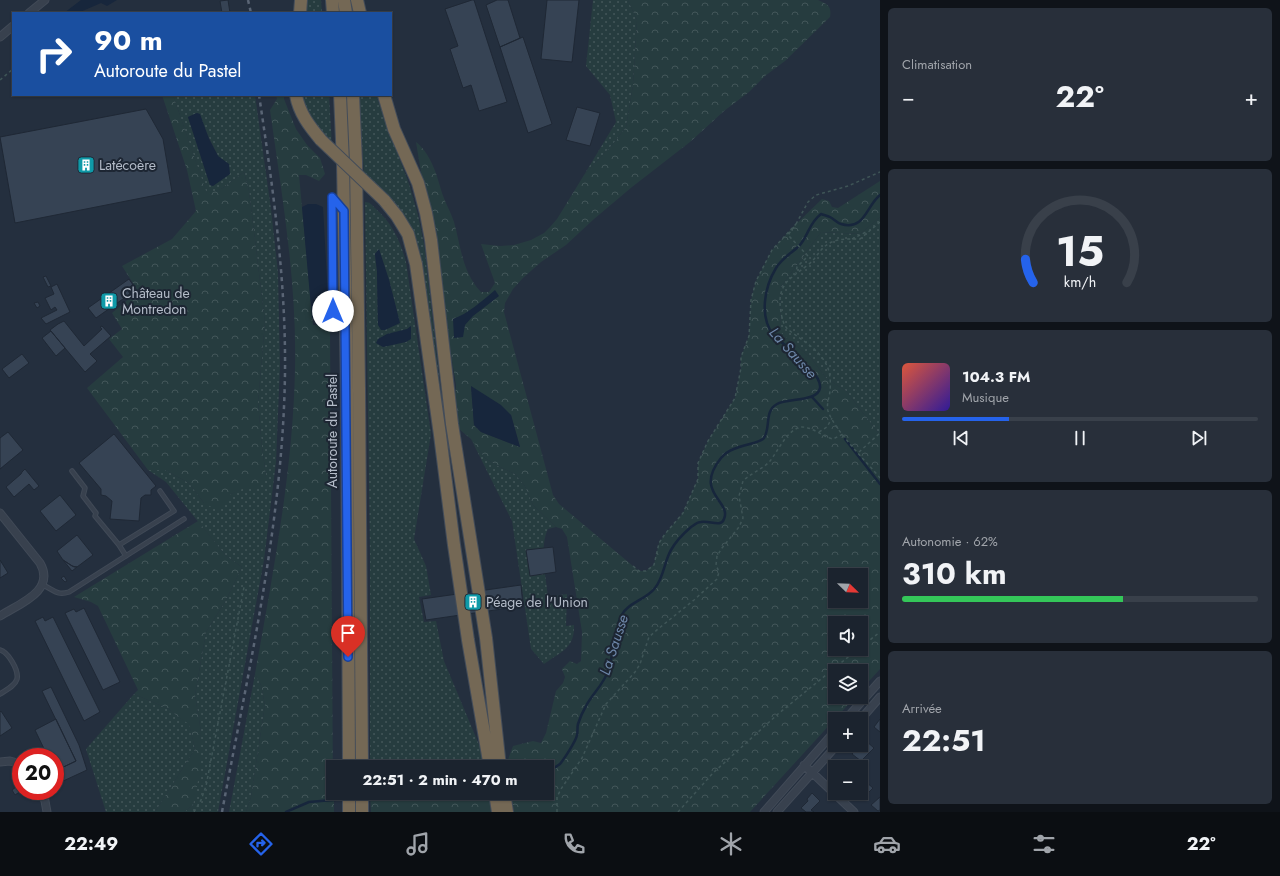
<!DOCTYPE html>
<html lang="fr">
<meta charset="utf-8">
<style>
body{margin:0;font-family:Jost,sans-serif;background:#282f3a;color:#f1f3f6;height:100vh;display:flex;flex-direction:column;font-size:15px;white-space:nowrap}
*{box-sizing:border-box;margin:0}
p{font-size:13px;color:#a0a4aa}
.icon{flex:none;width:22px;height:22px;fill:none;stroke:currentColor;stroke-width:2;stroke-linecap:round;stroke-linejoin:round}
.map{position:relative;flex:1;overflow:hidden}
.sheet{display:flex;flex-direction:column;gap:8px;padding:8px;background:#0f1319;width:400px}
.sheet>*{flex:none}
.hud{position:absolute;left:12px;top:12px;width:380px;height:84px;border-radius:0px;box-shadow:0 1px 3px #0004,0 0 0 1px #39404a;background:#1a4fa0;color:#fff;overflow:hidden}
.needle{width:26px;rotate:113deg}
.buttons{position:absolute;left:828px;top:568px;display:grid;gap:8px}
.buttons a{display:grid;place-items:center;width:40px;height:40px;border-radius:0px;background:#1b232e;box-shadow:0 1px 3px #0004,0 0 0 1px #39404a;font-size:20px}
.speed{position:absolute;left:12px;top:748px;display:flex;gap:8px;font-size:20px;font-weight:700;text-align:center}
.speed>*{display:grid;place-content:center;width:52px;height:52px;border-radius:50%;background:#1b232e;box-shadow:0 1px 3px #0004,0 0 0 1px #39404a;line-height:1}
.speed .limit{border:6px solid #d22;background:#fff;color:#111}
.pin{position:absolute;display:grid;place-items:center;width:34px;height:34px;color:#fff;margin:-41px -17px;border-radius:50% 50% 50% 0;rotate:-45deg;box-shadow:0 0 4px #0007}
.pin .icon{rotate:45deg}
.me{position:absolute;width:44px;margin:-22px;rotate:0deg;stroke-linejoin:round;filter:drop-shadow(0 0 3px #0008)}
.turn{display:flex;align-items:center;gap:14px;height:84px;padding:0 16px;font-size:18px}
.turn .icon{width:52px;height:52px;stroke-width:2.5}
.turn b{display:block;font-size:28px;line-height:34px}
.big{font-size:30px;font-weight:700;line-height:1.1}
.sheet .card{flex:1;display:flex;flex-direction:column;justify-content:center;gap:6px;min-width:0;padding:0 14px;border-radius:6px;background:#282f3a}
.sheet .dial{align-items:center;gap:0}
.dial svg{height:104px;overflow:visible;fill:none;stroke:#39404a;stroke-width:7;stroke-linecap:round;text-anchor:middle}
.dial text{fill:#f1f3f6;stroke:none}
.song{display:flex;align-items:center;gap:12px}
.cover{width:48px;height:48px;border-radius:6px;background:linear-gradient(135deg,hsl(10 70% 55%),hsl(250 70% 35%))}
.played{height:4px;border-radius:2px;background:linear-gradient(90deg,#2563eb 30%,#39404a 30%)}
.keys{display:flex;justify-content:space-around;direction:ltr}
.heat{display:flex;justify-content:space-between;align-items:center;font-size:22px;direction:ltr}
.charge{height:6px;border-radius:3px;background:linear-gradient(90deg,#34c759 62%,#39404a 0)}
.trip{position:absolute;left:326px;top:760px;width:228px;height:40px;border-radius:0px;background:#1b232e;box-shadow:0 1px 3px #0004,0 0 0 1px #39404a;font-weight:700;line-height:40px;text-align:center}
.dock{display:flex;height:64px;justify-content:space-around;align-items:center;background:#0b0e12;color:#a0a4aa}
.dock .icon{width:28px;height:28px}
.dock .current{color:#2563eb}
.dock b{font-size:18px;color:#f1f3f6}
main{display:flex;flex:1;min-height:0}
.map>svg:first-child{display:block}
</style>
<main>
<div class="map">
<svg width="880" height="812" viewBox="0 0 880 812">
<defs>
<pattern id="grass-dots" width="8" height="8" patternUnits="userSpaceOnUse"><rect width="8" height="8" fill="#263c3f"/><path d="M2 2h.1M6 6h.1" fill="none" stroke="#435659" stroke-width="1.8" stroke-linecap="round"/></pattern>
<pattern id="forest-crowns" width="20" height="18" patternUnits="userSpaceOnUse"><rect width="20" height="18" fill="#263c3f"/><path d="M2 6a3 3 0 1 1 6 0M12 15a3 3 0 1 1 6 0" fill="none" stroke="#435659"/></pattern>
</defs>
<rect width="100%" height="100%" fill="#242f3e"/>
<path fill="url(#grass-dots)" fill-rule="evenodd" d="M305 0H321L322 13H304Z
M593 0H628L637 20 633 85 626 127 613 144 584 175 616 122 610 95 586 66Z
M173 95H255L271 209 278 273 280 366 276 462 264 560 218 812H184L193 805 201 732 195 695 206 632 226 600 242 567 226 556 166 482 148 470H165L189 483 204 503 231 494 266 476 262 447 258 402 265 322 249 191 244 172 223 188 207 195ZM197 113 218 156 213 186 210 185 188 117Z
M300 95H329L332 146 310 121Z
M359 95H376L409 184 418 215 424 244 446 436 400 212 395 204 364 174Z
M365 202C370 202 372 205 375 208 392 223 400 240 406 262L431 434 414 539 426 566 431 595 419 597 424 622 436 621 444 661 485 759V767H370V555ZM379 250 389 280 397 312 378 325 377 271 375 254Z
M880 217V435L846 391 826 378 811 358 781 333 780 288 821 232 860 234Z
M471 439 485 458 498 466 515 474 525 486 533 505 556 527 548 529C539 547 546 577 548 597L567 594 566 626 574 625C575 648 561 652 544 664L531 649 512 521Z
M255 674 261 685 265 705 251 797 246 812H229Z
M134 694 169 709 178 717 189 723 195 749 155 812H106L86 749Z"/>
<path fill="url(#forest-crowns)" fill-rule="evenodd" d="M628 0H818C827 4 832 6 830 17L785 61 765 76 749 92 724 111 690 142 632 187 594 219 566 245 541 262 523 278 513 289 505 303 504 312 553 495 559 504 639 571H646L654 564 659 543 665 534 683 513 698 479V463L708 441 735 398 741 368V357L749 336 751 300 756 281 772 250 792 228 822 199 829 201 832 207 838 208 880 181V217L860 234 821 232 780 288 781 333 811 358 826 378 846 391 880 435V669L861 690V671H835V697H855L750 812H514L511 793H547V767H507L506 765 513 746 533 741 541 743 546 733 556 691 563 683 565 677 562 669 570 661 577 664 581 661 582 632 567 537 562 529 556 527 533 505 525 486 515 474 498 466 485 458 471 439 453 424 456 385 416 142C431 154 437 175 442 193 445 203 451 212 454 222 461 247 462 272 481 292H489L495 283 481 244 500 246 514 245 531 240 544 233 550 227 557 219 584 175 613 144 626 127 633 85 637 20ZM471 387 511 415 520 447 481 432 474 425ZM835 575H861V601H835ZM835 623H861V649H835Z
M162 95H173L207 194 223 188 244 172 249 191 265 322 258 402 262 447 266 476 255 491 249 486 231 494 219 511 204 503 189 483 165 470H148L87 388 123 357 109 339 122 329 112 313 138 291 122 266 172 239 196 211 187 170Z
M276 95H284V99L296 129 307 145 320 158 325 174 319 181 306 175H299L313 325 330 326 333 793H334V812H246L251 797 265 705 261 685 255 674C273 573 293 471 295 369 297 282 282 196 270 110L277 99Z
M198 521 226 556 242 567 226 600 206 632 195 695 201 732 199 776 193 805 184 812H155L195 749 189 724 178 717 169 709 134 694 138 690 98 606 91 602 74 597Z
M370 793H489L492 812H371Z"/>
<path fill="#17263c" d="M81 0H117L107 6 101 3 78 13H64Z
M197 113 200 114 209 139 218 156 229 164 230 174 213 186 210 185 188 117Z
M308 204H316L323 207 329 317 312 318 302 207Z
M379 249 389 280 400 323 385 330H381L378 325 377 271 375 254Z
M495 290 499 296 473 316 465 325 463 337 454 338 453 319C469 313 481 302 495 290Z
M411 326V339L406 342 383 347 376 343 378 339 387 334 407 329Z
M471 386 501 405 511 415 520 447 481 432 474 425Z"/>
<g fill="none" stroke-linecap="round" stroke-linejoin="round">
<path stroke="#17263c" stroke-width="2.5" d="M812 397 823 409
M845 439 880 484
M547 772C551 770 556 767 560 764 564 759 576 741 577 735 578 731 577 727 578 724 580 718 583 711 586 706 592 694 604 684 608 671 612 658 614 644 617 631 618 626 619 620 621 616 628 602 646 600 655 588 664 577 664 562 671 550 676 541 684 533 691 527 694 525 697 522 701 522 709 520 721 528 724 519 732 501 693 493 721 458 732 444 759 445 764 438 771 427 764 411 777 404 787 398 818 402 820 388 821 381 815 374 810 369 804 363 799 355 792 350 786 345 779 341 774 336 759 317 764 288 776 268 782 258 792 253 800 245 809 234 809 223 821 214 824 215 828 216 830 217 834 219 837 223 841 224 865 231 866 206 880 195
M366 798 418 793
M286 812 309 802 345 799"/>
</g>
<path fill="#364354" stroke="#1f2835" d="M228 0 230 13H222L220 1Z
M472 0H474L507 102 479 111 471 85 463 88 450 49 458 46 445 9Z
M497 0H508L520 38 500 47 486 5Z
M547 0H579L572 62 541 59Z
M523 37 552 124 528 133 500 47Z
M577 107 600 113 590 146 566 140Z
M146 109 163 139 172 192 15 223 0 137Z
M46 276 51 286 48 287 43 277Z
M129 279 133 285 127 289 130 294 96 318 88 308Z
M57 284 70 312 46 324 41 318 57 310 55 307 51 310 45 298 54 294 51 287Z
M38 302 40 306 37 308 34 303Z
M64 321 84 346 102 329 100 327 102 326 111 336 90 354 97 361 85 372 50 330 58 324Z
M51 331 65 348 56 356 42 338Z
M22 354 29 363 9 378 2 369Z
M8 432 23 450 0 469V438Z
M114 434 156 486 151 490V495H145L141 498 139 521 110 519 112 501 106 496 101 495V489L79 463Z
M25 469 39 486 34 490 29 484 14 497 6 487 21 474 22 472Z
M60 495 76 515 56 531 40 511Z
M77 535 93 555 77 567H74L63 560 57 551Z
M553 547 556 572 530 576 526 550Z
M0 560 8 573 0 578Z
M63 560 72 566 77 567 72 571Z
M64 576 67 581 65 582 61 578Z
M521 585 523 606 426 620 422 599Z
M84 608 120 682 103 690 65 613 74 609 76 612Z
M43 617 45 621 53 617 100 712 84 721 35 621Z
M51 687 79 745 87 770 61 782 55 771 76 761 42 691Z
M1 711 12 728 0 736V712Z
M56 719 76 761 55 771V757H48L35 730Z
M880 719V732L874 727Z
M865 740 874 748 861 761 852 754Z
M846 762 851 767H841Z
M866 782 873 788 866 795 864 794 859 799 852 793H861V787Z
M20 784 21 791 15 795 12 790Z
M812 793 820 801 811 810 814 812H806L801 808 808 801 807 799Z
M880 797V810L878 811 871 805Z"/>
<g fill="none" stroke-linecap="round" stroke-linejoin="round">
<g stroke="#414a57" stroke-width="5.5">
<path id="lane" d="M333 311 332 197 341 207
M72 471 85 488 83 496 96 513 95 516 119 545 174 511 160 491
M119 545 126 556
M43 585C54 590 57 596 69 592L184 519
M0 650C8 652 19 670 17 679 15 686 6 690 0 694"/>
</g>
<g stroke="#414a57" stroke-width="9">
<path id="street" d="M29 13 45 0
M0 37 13 26
M0 513 40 563C56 591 19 604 0 616
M846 719 880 681
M861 719 880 697
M0 762 10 761 21 764
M804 765 854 812
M41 791 45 801 47 812
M764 812 835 731
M777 812 837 745"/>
</g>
<g stroke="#434c59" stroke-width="14">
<path id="highway" d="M332 0 333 13
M344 0 346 13
M357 0 360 13
M300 13 301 0
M296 95C299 113 310 127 321 140
M340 95 343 163 347 390 349 767
M353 95 356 162 359 388 362 767
M384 95 394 129 418 183 426 213 431 240 452 424 486 638 500 767
M384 200 397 216 408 234 416 264 440 435 454 545 468 640 490 767
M349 793V812
M362 793V812
M495 793 498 812
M504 793 507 812"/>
</g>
<path stroke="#3f5557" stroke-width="1.5" stroke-dasharray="3 3" stroke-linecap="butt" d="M0 80 13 69
M880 222 860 239C846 239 833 238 823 248 818 253 815 259 809 264 790 279 776 284 781 312 782 319 784 327 790 331 803 341 820 350 827 366 830 372 831 383 830 390 830 396 826 404 828 411 835 431 866 461 880 478
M796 224 808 202 816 195 848 186 880 172
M794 227 788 235 808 256 797 267 796 273
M852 239 868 231
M819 432 827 427 832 418
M859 452 880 433
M633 566 639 571H646L654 565 659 543 665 534 683 513 698 479V463L708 441 735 398 741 368V357L749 336 751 300 756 281 772 250 796 224
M861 647 880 632
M194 812 201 800 206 786 244 587
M557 812V797L561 789 582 758 606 704 635 672 640 664 649 637 658 629 694 600 717 579 719 572 716 565 717 556 722 548 739 527 743 518 739 496 743 481C751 473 763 469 770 461 778 451 788 428 802 427 813 427 823 437 833 439L843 434
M678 812 713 773 778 714 858 649"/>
<use href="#lane" stroke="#38414e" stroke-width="3.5"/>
<use href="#street" stroke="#38414e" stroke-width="7"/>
<use href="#highway" stroke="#746855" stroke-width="12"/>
<path stroke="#5a6575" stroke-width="2.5" stroke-dasharray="4 4" stroke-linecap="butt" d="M248 0 251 13
M222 812C249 667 283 521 285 373 286 280 273 188 259 95"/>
<g stroke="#434c59" stroke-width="14" stroke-linecap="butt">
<path id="highway-bridge" d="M321 140 384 200"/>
</g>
<use href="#highway-bridge" stroke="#746855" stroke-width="12"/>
</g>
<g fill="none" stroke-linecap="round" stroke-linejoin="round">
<g stroke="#184099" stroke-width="10">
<path id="route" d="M333 311 332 197 344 211 348 657"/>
</g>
<use href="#route" stroke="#2563eb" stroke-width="7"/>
</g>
<defs>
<g id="building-square" transform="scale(0.9)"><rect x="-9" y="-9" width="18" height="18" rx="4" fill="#0f9aa8" stroke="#1d2633"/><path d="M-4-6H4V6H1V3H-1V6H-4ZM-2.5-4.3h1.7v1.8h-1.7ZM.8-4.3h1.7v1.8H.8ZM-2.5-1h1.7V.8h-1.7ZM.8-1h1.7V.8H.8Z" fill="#fff"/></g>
</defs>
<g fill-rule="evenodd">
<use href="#building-square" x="86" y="165"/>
<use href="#building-square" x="109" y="301"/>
<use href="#building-square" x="473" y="602"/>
</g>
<g text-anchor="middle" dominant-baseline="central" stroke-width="4" stroke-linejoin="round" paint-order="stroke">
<g font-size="14" fill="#b4bcc9" stroke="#1d2633" text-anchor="start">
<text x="99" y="165">Latécoère</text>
<text x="122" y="293">Château de<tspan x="122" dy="16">Montredon</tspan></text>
<text x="486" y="602">Péage de l'Union</text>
</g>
<g font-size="14" fill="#b4bcc9" stroke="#1d2633">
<text transform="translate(332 431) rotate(-90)">Autoroute du Pastel</text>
</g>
<g font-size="15" font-style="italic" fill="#6d86a8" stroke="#1d2633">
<text transform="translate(793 353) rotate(48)">La Sausse</text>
<text transform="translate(614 645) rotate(-72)">La Sausse</text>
</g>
</g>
</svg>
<div class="buttons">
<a><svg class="needle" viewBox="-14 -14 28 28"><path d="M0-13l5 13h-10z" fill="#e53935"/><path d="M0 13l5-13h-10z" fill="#a0a4aa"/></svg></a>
<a><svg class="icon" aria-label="sound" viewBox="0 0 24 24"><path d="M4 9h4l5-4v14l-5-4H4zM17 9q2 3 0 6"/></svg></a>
<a><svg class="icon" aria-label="layers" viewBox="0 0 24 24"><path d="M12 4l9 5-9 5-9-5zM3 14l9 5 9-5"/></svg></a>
<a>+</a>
<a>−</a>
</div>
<div class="speed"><div class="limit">20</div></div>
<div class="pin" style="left:348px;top:657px;background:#d93025"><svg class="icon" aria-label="arrive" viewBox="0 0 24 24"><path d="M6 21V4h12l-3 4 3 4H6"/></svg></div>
<svg class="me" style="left:333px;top:311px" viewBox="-20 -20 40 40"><circle r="19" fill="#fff"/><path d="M0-13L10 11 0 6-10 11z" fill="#2563eb"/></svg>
<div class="trip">22:51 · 2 min · 470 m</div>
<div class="hud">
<div class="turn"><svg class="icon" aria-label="right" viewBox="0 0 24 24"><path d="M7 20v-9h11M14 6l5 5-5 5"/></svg><div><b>90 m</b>Autoroute du Pastel</div></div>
</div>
</div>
<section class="sheet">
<div class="card"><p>Climatisation</p>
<div class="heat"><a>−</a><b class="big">22°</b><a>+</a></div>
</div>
<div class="card dial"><svg viewBox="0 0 100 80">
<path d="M14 69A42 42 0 1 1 86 69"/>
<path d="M14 69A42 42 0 0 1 8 51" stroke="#2563eb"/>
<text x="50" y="56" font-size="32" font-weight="700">15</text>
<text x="50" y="72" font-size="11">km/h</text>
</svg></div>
<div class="card">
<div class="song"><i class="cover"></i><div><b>104.3 FM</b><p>Musique</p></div></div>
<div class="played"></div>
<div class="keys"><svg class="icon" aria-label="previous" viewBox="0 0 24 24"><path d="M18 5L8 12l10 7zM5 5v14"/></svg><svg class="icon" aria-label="pause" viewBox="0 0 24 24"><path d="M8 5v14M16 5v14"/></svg><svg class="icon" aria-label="next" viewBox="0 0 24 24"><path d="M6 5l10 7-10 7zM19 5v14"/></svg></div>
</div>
<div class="card"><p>Autonomie · 62%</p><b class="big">310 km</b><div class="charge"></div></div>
<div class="card"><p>Arrivée</p><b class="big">22:51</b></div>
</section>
</main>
<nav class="dock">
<b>22:49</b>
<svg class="icon current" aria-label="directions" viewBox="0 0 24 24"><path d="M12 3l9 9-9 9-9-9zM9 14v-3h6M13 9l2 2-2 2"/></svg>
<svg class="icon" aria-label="music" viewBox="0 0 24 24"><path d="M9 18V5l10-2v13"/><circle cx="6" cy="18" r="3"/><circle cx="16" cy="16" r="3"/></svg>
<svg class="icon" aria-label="phone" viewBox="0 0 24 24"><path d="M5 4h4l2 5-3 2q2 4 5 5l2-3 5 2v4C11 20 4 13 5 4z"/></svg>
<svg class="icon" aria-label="climate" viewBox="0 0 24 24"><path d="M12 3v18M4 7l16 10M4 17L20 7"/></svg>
<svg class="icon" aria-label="car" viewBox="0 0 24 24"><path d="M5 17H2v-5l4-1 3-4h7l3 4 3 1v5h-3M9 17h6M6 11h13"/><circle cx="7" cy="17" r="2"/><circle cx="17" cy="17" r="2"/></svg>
<svg class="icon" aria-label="filters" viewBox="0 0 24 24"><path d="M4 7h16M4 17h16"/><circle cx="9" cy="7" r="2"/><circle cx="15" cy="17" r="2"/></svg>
<b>22°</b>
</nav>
